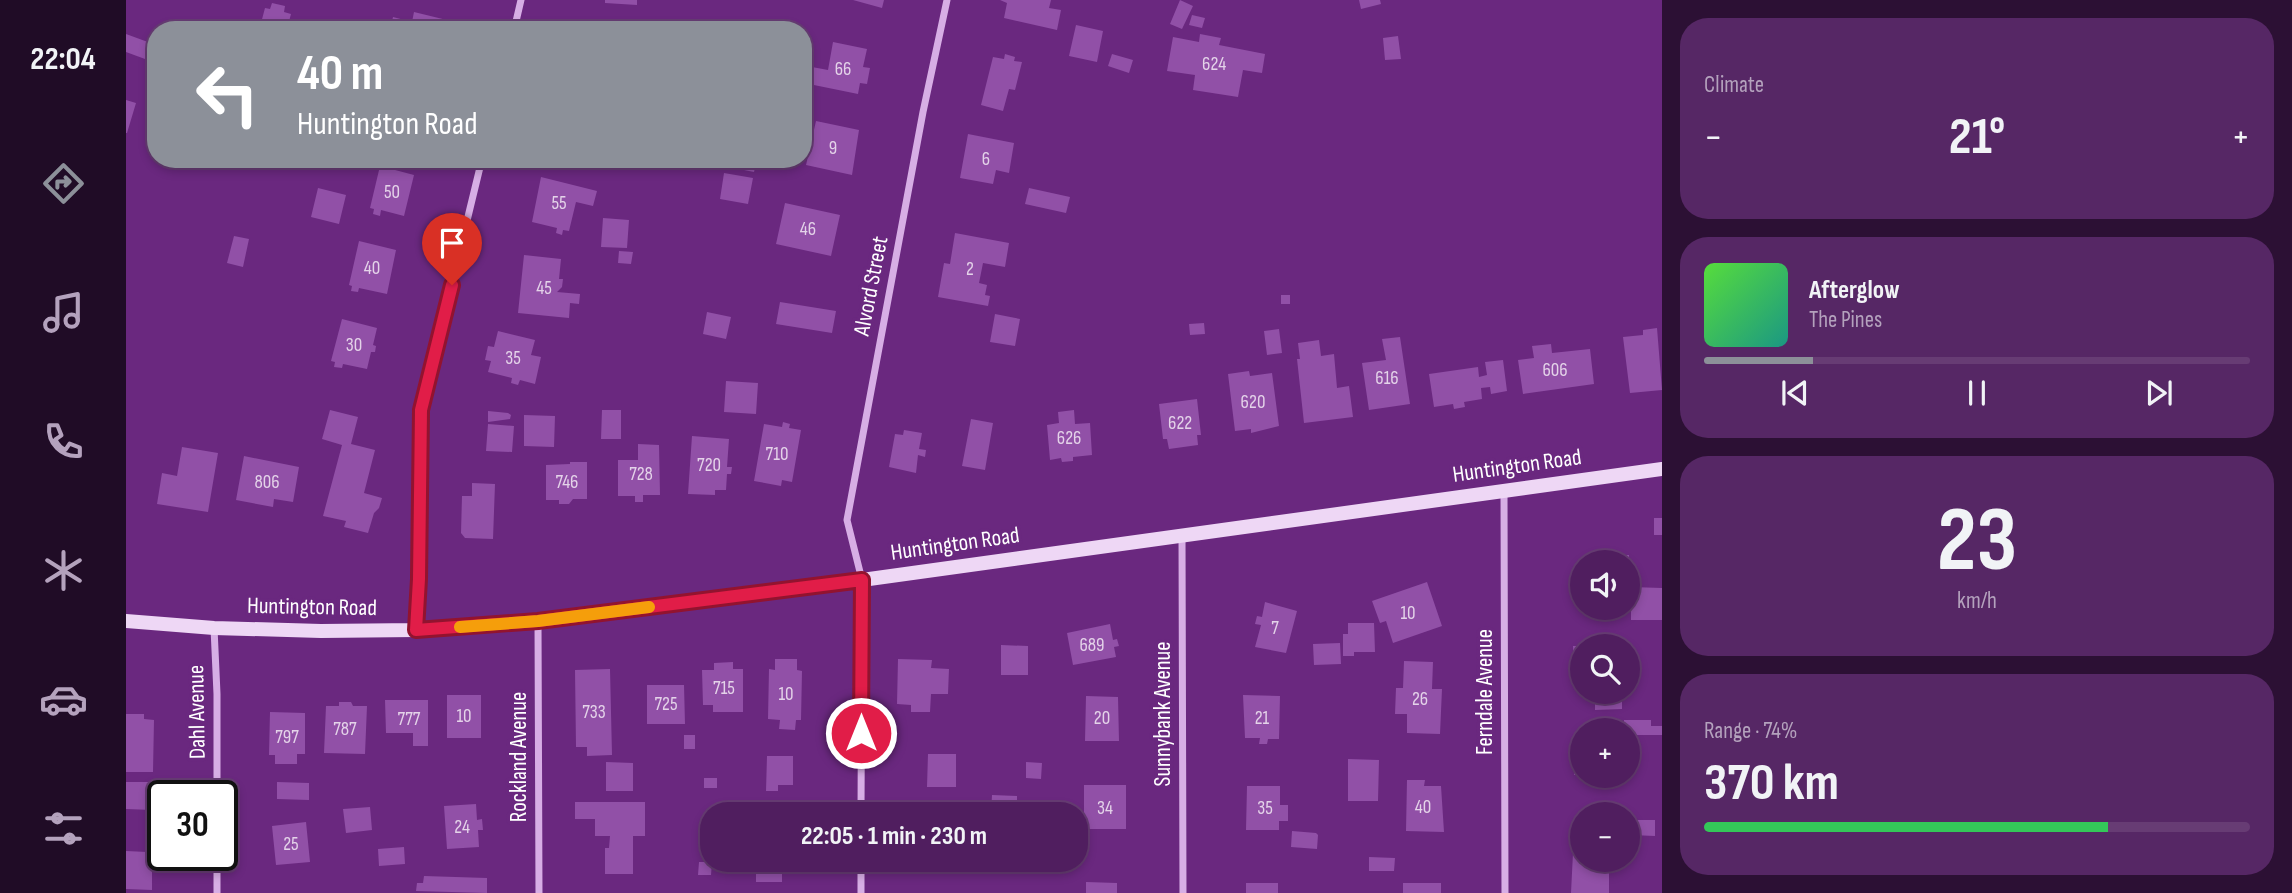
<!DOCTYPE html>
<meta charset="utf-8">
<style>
body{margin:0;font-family:"Sofia Sans Condensed",sans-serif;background:#562765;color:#f1f3f6;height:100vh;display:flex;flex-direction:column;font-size:26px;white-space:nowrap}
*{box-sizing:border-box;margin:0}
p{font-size:23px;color:#b4a2bd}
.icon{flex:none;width:38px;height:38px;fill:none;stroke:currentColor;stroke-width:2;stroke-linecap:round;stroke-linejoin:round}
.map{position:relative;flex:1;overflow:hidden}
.drawer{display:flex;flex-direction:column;gap:18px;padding:18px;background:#2c1034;width:630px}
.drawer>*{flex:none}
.guide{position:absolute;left:21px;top:21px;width:665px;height:147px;border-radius:28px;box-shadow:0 4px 10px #0003,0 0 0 2px #673c74;background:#8c9099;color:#fff;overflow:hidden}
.fabs{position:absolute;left:1444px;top:550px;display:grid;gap:14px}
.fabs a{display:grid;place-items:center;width:70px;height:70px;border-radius:50%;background:#501e5f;box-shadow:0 4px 10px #0003,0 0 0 2px #673c74;font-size:35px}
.speed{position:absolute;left:21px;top:780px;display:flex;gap:14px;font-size:35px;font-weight:700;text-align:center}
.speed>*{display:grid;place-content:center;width:91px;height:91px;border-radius:50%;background:#501e5f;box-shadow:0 4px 10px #0003,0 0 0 2px #673c74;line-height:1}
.speed .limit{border:4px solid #111;border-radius:10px;background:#fff;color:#111}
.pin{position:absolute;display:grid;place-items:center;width:60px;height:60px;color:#fff;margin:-72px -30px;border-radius:50% 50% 50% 0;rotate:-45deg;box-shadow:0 0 7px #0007}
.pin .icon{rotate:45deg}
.me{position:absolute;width:77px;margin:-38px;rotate:0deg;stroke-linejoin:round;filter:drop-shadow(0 0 5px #0008)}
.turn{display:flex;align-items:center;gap:24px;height:147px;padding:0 35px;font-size:32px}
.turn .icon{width:91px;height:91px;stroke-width:2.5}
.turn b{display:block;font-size:49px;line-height:60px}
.big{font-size:52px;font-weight:700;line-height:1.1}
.drawer .tile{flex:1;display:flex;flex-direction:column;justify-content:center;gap:10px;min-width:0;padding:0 24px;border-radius:28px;background:#562765}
.drawer .dial{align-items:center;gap:0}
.dial b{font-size:91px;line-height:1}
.song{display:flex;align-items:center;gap:21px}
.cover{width:84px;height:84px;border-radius:10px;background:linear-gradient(135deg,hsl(110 70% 55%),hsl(170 70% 35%))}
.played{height:7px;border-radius:4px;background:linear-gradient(90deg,#8c9099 20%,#673c74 20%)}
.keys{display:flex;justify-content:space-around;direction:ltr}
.heat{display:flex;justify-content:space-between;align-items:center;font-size:38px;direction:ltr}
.charge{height:10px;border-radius:5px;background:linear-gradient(90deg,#34c759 74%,#673c74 0)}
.trip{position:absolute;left:574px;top:802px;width:388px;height:70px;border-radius:28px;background:#501e5f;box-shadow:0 4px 10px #0003,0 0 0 2px #673c74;font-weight:700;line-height:70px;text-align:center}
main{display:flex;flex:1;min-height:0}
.dock{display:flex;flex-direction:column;width:126px;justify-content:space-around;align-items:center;background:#200c26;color:#b4a2bd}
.dock .icon{width:49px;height:49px}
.dock .current{color:#8c9099}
.dock b{font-size:32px;color:#f1f3f6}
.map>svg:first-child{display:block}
</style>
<main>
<nav class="dock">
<b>22:04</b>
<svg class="icon current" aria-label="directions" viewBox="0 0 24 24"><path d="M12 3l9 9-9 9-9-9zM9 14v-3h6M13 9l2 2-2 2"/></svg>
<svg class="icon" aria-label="music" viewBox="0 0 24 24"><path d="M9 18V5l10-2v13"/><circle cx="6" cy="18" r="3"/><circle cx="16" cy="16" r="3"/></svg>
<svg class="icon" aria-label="phone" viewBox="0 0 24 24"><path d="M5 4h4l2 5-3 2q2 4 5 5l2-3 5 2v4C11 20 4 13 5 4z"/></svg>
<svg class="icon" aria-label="climate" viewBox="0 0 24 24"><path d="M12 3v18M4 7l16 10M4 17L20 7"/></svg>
<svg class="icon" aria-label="car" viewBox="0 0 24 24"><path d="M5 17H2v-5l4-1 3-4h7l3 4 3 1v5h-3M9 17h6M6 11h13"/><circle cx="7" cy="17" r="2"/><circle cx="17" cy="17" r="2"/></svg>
<svg class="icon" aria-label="filters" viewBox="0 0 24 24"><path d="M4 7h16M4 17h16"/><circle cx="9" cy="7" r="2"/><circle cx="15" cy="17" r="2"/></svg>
</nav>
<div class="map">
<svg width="1536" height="893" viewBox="0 0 1536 893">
<rect width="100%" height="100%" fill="#6a287f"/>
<path fill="#9150a7" d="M479 0H511V5L479 3Z
M727 0H758L756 8Z
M874 0H925L923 8 935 10 931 30 878 18 881 3Z
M1054 0 1067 6 1056 29 1044 24Z
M1233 0H1254L1255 4 1235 9Z
M146 3 159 6 158 12 165 14 161 29 135 23 139 8 144 9Z
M288 12 329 22 327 30H264L267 17 286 22Z
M1066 15 1079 18 1076 28 1063 25Z
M453 25 488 27V30H453Z
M950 25 977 31 971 62 943 56Z
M0 34 30 45V54L22 52 19 59 0 52Z
M1074 34 1095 38 1093 45 1139 54 1136 73 1117 70 1112 97 1067 90 1069 75 1041 71 1047 37 1073 42Z
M1272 36 1275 59 1259 60 1257 38Z
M707 42 741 49 737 67 744 68 741 84 734 83 732 94 683 84 686 67 702 70Z
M879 54 889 57 888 61 896 62 889 90 883 89 877 111 855 105 867 57 878 59Z
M986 54 1007 60 1003 73 982 66Z
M0 100 10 103 1 133H0Z
M690 121 733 130 726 175 680 165Z
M842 134 888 143 883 173 870 170 867 184 834 178Z
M599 159H631L628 172 598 166Z
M254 166 288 175 278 216 255 210 254 216 247 214 248 209 244 208Z
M598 173 627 178 622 204 594 199Z
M415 177 471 191 467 206 450 202 443 231 437 230 436 235 430 233 431 228 406 222Z
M192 188 220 195 213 224 185 217Z
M903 188 944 197 940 213 899 204Z
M659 203 714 215 705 256 650 244Z
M477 218 503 220 501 248 475 247Z
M829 233 883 243 879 267 857 263 853 283 861 285 859 295 864 296 862 306 812 297 818 263 824 264Z
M108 236 123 239 117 267 101 263Z
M233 241 270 250 261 294 233 288 232 292 225 291 226 286 223 285Z
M493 251 507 252 505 264 492 263Z
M398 255 435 259 433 279H437L436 287 431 292 454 294 453 304 444 303 443 318 392 313Z
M1155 295H1164V304H1155Z
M654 302 710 311 706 333 650 324Z
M581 312 605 317 600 339 577 334Z
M869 314 894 319 889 346 864 342Z
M216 319 251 328 247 345 250 346 249 352H245L241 369 217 364 216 368 208 367 209 362 205 361Z
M1078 323 1079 334 1064 335 1063 324Z
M1531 328 1536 390 1504 393 1497 337 1517 335V330Z
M1153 329 1156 353 1141 355 1138 331Z
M372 331 409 340 405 355 415 357 409 384 394 380 392 385 385 383 386 378 362 372 365 361 359 360 362 346 368 347Z
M1274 337 1284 404 1243 410 1236 363 1260 360 1256 339Z
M1193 340 1195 356 1208 354 1211 388 1223 386 1227 417 1178 423 1171 359H1174L1172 343Z
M1425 344 1426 353 1464 349 1468 384 1397 394 1392 360 1408 358 1406 346Z
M1377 360 1381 391 1365 394 1364 387 1355 388 1356 399 1338 402 1339 407 1328 409 1327 404 1308 407 1303 374 1352 367 1353 377 1361 375 1359 362Z
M1123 371 1124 376 1146 373 1153 426 1125 433V429L1109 431 1102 374Z
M600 381 632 383 630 414 598 412Z
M1071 399 1075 435H1071L1072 445 1043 449 1041 439H1037L1033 404Z
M204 410 232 417 225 444 249 450 238 493 256 498 253 508 248 513 242 533 218 527 220 521 197 516 216 445 196 439Z
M476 410H495V439H475Z
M948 410 949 424 964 423 966 455 947 457V461L936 462 935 458 924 460 921 425 933 423 932 412Z
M362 411 382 413 385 415 384 419 362 422Z
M398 415 429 416 428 447 398 446Z
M845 419 867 423 859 470 836 466Z
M657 422 664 424 663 428 675 430 666 482 656 480 655 486 628 481 638 424 656 427Z
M362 424 388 426 386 452 360 451Z
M778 430 796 433 793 449 800 450 799 457 792 455 790 473 763 467 769 434 777 435Z
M566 436 603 439 601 467H606L605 474H601L600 490H589V495L562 494Z
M512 444 533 445 534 495H517V502H509V496H492V460H512Z
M56 447 92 453 82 512 31 504 36 473 51 476Z
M118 456 173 467 167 502 148 499 147 507 110 500Z
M444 462H461V499H447L443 504H433V500H420V465L444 464Z
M346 483 369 484 367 539 339 538 335 533 336 496H346Z
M1528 518H1536V535H1528Z
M1478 555H1503V562H1458V556Z
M1301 582 1316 626 1267 643 1260 621 1254 623 1246 601Z
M1505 587 1536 588V620H1505Z
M1139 602 1171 611 1160 653 1129 647 1135 625 1129 624 1131 616 1136 617Z
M1222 623H1248L1249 652H1228V656H1217V634H1222Z
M984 624 987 640 991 639 993 646 988 647 990 657 947 665 941 633Z
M1214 643 1215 664 1188 665 1187 644Z
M875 645 902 646V675H875Z
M1447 646H1456V687L1449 688Z
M649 659H671V670L676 671 675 720H670L669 730 653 729 654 720 642 719 643 669 649 670Z
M772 659 806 660 805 668 823 669 822 694H805L804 712H785V705L771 704Z
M1278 661 1307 662 1306 689H1316L1314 734 1281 733V714H1269L1270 688H1277Z
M607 662V669H617V712H587V705H577L576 670H588V663Z
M484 669 486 755 461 756V747H450L449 670Z
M521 685H558L559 724H521Z
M1469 691 1496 693V709L1469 710Z
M321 695H355V738H321Z
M1117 695 1154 696 1153 739H1142L1141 744H1133L1134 738H1119Z
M960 696 992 697 993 741H959Z
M259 700H302V746H287V733H260Z
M213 702H225L227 706H241L239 754 198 753 200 706H213Z
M144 712 179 713V754H171V764H149V755H143Z
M0 714H18V719L28 720 27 772H0Z
M1498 720H1525V726H1536V735H1502V730H1498Z
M558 735H569V749H558Z
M1449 735H1456V775H1448Z
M802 754H830V787H801Z
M641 756H667V785H652V791H640Z
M1222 759 1253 760 1252 801H1222Z
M480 762 507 763V791H480Z
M900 762 916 763 915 779 900 778Z
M578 778H591V788H578Z
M1281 780H1299L1298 786H1315L1318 832 1280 831Z
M0 782H27L26 810 0 809Z
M151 782 183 783V800L151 799Z
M958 785H1000V829H958Z
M1121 786H1154V805H1162V821H1153V830H1120Z
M866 795 891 796V814H865Z
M449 802H519V836H507V874H479V848H483L484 836H469V819H449Z
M350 804 351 820 356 819 357 830H352L353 847 321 849 318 806Z
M244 807 246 830 220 833 217 809Z
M629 810H663V814H629Z
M1505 820H1529V836L1505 835Z
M180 822 184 862 150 865 146 826Z
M1166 831 1190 833 1192 835 1191 849 1165 847Z
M278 847 279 864 253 866 252 849Z
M0 851 21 852V862H26V890L0 889Z
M1447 853H1456V859H1483V893H1445Z
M1243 857 1269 858 1268 871H1243Z
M630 859H656V882H630Z
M573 862H586L585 875H572Z
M298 876 361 878V893L290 891 291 883H297Z
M960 882 991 883V893H960Z
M1120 883H1152V893H1120Z
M1277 883H1315V893H1277Z"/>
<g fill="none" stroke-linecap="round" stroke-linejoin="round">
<path stroke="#d7aee5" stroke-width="7" d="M388 30 395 0
M1378 491 1379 893
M1056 535 1057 893
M412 621 413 893
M88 628 91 694V796
M290 629 293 580 295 410 356 159
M735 814 736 580 721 520 797 112 821 0
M91 893V856
M735 893V859"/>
<path stroke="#eed7f5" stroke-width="14" d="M0 621 88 628 195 631 290 630 412 621 736 580 1536 469"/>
</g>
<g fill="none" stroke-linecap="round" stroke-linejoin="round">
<g stroke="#92132f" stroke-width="18">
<path id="route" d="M326 285 295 410 293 579 290 630 412 621 736 580 735 733"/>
</g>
<use href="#route" stroke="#e11d48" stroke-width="12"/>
<path stroke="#f59e0b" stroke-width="12" d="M334 627 412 621 523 607"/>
</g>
<g text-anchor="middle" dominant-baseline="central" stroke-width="7" stroke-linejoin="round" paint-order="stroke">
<g font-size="19" fill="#e4d3e9">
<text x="1088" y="64">624</text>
<text x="717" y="69">66</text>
<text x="707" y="148">9</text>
<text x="860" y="159">6</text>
<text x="266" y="192">50</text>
<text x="433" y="203">55</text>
<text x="682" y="229">46</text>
<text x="246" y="268">40</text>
<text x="844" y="269">2</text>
<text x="418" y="288">45</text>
<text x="228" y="345">30</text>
<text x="387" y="358">35</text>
<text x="1429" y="370">606</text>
<text x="1261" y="378">616</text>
<text x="1127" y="402">620</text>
<text x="1054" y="423">622</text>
<text x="943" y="438">626</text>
<text x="651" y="454">710</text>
<text x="583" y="465">720</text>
<text x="515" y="474">728</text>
<text x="141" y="482">806</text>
<text x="441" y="482">746</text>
<text x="1282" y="613">10</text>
<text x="1149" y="628">7</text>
<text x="966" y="645">689</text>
<text x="598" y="688">715</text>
<text x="660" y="694">10</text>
<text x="1294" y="699">26</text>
<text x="540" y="704">725</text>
<text x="468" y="712">733</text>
<text x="338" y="716">10</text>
<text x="976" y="718">20</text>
<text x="1136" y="718">21</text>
<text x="283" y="719">777</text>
<text x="219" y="729">787</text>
<text x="161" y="737">797</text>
<text x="1297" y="807">40</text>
<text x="979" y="808">34</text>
<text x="1139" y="808">35</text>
<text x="336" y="827">24</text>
<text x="165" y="844">25</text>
</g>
<g font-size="23" fill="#fff" stroke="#6a287f">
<text transform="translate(745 286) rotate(-79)">Alvord Street</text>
<text transform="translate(1391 466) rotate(-8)">Huntington Road</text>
<text transform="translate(829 544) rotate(-8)">Huntington Road</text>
<text transform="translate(186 607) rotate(1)">Huntington Road</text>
<text transform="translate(1359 692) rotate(-90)">Ferndale Avenue</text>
<text transform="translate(71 712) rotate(-91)">Dahl Avenue</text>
<text transform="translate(1037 714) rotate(-90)">Sunnybank Avenue</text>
<text transform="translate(393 757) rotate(-90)">Rockland Avenue</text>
</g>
</g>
</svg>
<div class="fabs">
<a><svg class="icon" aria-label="sound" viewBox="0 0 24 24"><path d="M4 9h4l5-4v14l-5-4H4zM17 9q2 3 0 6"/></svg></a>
<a><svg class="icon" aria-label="search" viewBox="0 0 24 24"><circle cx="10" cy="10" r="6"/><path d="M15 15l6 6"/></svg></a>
<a>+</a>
<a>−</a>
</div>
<div class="speed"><div class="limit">30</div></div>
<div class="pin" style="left:326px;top:285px;background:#d93025"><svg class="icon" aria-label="arrive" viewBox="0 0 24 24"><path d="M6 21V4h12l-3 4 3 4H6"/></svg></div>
<svg class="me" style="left:735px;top:733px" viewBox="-20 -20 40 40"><circle r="17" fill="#e11d48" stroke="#fff" stroke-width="3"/><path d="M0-11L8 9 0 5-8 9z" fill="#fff"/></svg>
<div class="trip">22:05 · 1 min · 230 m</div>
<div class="guide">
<div class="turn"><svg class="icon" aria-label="left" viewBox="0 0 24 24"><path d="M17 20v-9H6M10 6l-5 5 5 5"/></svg><div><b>40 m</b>Huntington Road</div></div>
</div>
</div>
<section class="drawer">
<div class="tile"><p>Climate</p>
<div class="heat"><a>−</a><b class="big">21°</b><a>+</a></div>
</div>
<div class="tile">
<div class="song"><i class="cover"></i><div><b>Afterglow</b><p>The Pines</p></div></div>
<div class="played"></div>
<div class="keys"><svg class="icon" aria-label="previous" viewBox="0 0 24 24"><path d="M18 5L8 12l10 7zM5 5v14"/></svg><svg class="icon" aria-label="pause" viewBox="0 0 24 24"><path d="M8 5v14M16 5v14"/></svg><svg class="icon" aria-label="next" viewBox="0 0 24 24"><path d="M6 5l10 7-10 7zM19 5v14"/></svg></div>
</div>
<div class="tile dial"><b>23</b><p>km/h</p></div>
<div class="tile"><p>Range · 74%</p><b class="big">370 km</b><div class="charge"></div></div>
</section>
</main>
